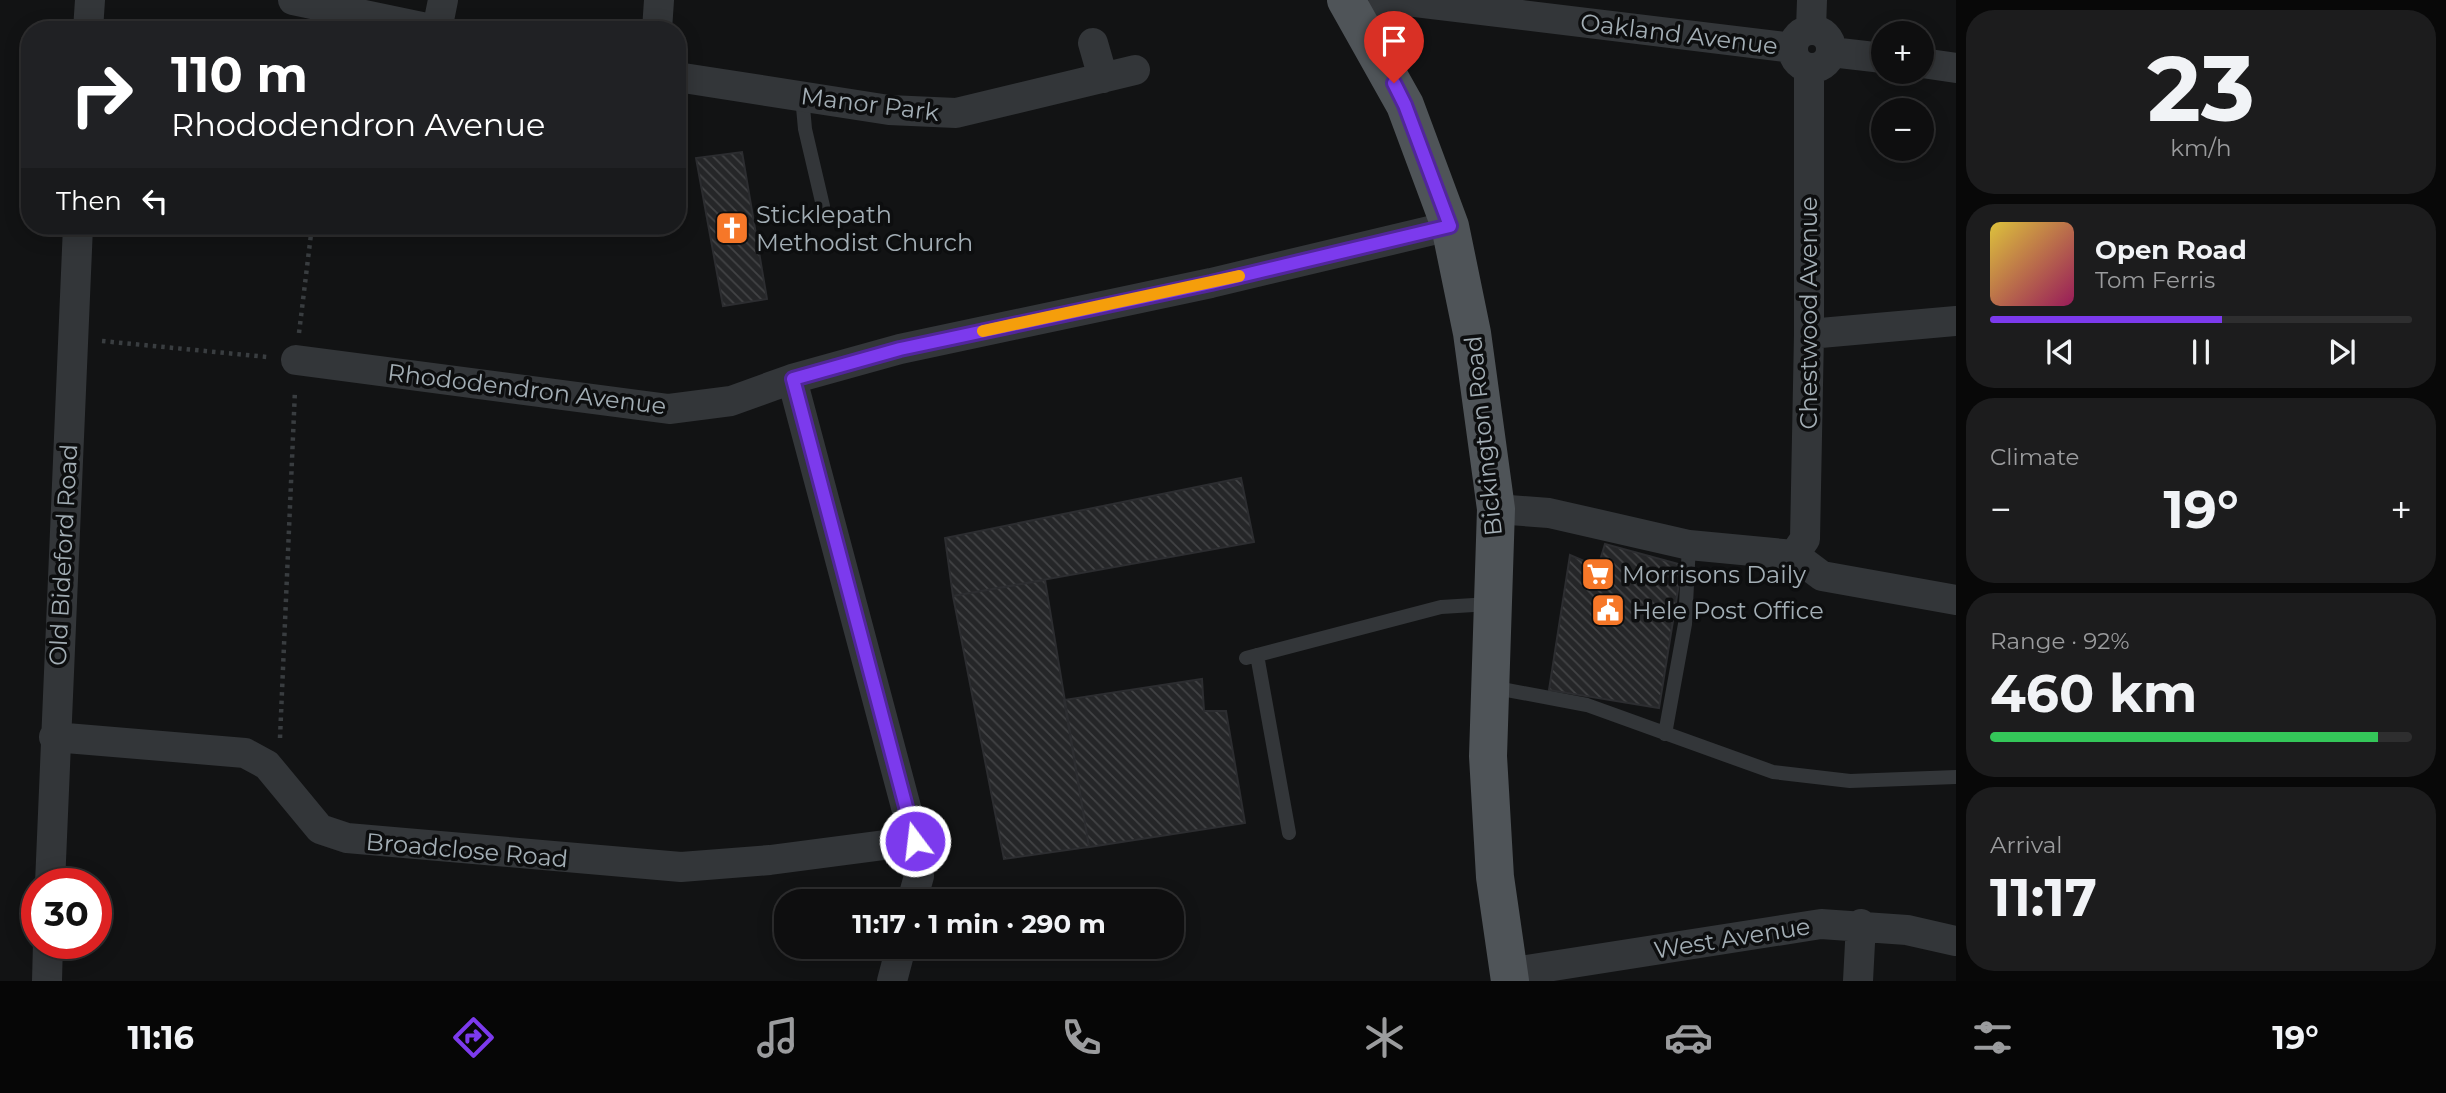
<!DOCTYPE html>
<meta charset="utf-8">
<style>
body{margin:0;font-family:Montserrat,sans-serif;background:#1c1c1d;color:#f1f3f6;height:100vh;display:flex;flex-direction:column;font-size:26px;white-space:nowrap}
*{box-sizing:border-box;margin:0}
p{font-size:23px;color:#9b9c9e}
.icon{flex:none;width:38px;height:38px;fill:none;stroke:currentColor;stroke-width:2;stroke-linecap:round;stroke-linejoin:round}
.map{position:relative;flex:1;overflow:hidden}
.sheet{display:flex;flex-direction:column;gap:10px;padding:10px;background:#080808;width:490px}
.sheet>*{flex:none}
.hud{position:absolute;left:21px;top:21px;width:665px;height:214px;border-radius:28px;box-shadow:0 4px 18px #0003,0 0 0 2px #2e2e2f;background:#202124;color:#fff;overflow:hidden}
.tools{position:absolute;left:1871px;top:21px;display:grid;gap:14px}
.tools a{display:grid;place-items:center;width:63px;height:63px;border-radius:50%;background:#0e0e0f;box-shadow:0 4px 18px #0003,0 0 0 2px #2e2e2f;font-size:35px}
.speed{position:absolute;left:21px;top:868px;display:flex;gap:14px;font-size:35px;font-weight:700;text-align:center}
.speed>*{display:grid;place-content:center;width:91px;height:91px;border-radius:50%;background:#0e0e0f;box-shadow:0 4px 18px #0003,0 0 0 2px #2e2e2f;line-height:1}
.speed .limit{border:10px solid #d22;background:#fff;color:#111}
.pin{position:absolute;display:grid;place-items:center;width:60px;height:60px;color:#fff;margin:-72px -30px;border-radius:50% 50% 50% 0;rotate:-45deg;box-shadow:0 0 7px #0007}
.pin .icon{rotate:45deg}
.me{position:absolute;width:77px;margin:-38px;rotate:345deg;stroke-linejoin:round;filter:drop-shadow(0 0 5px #0008)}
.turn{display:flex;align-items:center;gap:24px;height:147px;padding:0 35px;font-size:32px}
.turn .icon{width:91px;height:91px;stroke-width:2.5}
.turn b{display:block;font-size:49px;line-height:60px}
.then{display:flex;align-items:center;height:66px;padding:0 35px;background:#0003;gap:14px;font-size:26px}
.big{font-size:52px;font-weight:700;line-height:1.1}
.sheet .card{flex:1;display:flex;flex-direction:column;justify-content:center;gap:10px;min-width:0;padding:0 24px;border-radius:28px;background:#1c1c1d}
.sheet .dial{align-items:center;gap:0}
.dial b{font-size:91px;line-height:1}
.song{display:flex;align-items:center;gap:21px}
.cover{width:84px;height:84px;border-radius:10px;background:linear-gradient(135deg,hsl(50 70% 55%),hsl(330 70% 35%))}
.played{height:7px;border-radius:4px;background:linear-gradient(90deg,#7c3aed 55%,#2e2e2f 55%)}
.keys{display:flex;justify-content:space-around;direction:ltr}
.heat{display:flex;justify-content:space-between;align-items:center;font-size:38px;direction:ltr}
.charge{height:10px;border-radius:5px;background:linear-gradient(90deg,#34c759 92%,#2e2e2f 0)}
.trip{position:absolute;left:774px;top:889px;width:410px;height:70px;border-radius:28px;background:#0e0e0f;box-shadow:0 4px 18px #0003,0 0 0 2px #2e2e2f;font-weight:700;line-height:70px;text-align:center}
.tabs{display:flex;height:112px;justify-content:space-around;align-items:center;background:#060606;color:#9b9c9e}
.tabs .icon{width:49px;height:49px}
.tabs .on{color:#7c3aed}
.tabs b{font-size:32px;color:#f1f3f6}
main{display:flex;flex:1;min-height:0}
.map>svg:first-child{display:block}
</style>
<main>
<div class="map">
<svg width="1956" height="981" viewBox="0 0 1956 981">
<defs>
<pattern id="building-back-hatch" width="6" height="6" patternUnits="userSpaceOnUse" patternTransform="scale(1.75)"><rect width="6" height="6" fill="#252628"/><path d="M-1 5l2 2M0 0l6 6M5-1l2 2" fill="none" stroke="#424345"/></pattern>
</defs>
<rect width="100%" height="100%" fill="#121314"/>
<path fill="url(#building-back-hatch)" stroke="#2c2d30" stroke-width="2" d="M742 152 767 299 723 306 696 158Z
M1241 478 1254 542 953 596 945 538Z
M1605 544 1682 565 1659 708 1549 690 1570 555 1598 567Z
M1045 580 1089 847 1004 859 953 596Z
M1202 679 1204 711H1226L1245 823 1089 847 1064 700Z"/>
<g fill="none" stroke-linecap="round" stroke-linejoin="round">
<path stroke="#393d40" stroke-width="4.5" stroke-dasharray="3.5 5" stroke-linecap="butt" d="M299 333 312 226
M102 341 267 357
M280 738 295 390"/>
<path stroke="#333639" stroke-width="14" d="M802 96 805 129 823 206
M1257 655 1289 833
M1246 658 1441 607 1490 604
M1491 687 1587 705 1773 772 1850 781 1956 777
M1665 734 1685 624 1689 545"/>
<path stroke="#333639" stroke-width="30" d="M293 0 436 30
M1359 20 1407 1 1793 48
M1811 29 1812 0
M1793 49a19 19 0 1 1 38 0a19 19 0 1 1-38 0Z
M88 30 90 0
M437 30 443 0
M657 30 659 0
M1093 43 1103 78
M1831 52 1883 58
M1922 63 1956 68
M677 77 889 110 956 113 1135 70
M1809 334 1956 321
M296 360 669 409 731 401 792 379 900 349 1211 283 1450 226
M792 379 915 841 919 876 912 901
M1496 509 1549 513 1689 545 1794 555 1822 576 1956 600
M1794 555 1805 539 1809 334V68
M54 737 245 753 267 765 320 829 347 838 681 867 770 860 915 841
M50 884 78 226
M1508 973 1821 924 1907 930 1956 941
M47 981 48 943
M892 981 901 947
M1858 981 1861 924"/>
<path stroke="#4f5458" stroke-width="38" d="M1346 0 1405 105 1450 226 1472 333 1496 509 1488 756 1495 877 1510 981"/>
</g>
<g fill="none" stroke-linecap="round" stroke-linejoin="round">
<g stroke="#51269a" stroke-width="18">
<path id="route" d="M915 841 793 379 900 349 1211 283 1450 226 1405 105 1394 83"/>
</g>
<use href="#route" stroke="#7c3aed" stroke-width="12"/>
<path stroke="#f59e0b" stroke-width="12" d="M983 331 1239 276"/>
</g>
<defs>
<g id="church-square" transform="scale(1.75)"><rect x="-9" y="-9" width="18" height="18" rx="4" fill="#f67728" stroke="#0d0e0f"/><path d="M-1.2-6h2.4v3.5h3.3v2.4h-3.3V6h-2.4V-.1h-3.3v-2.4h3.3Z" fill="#fff"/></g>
<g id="supermarket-square" transform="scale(1.75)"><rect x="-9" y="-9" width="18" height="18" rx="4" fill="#f67728" stroke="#0d0e0f"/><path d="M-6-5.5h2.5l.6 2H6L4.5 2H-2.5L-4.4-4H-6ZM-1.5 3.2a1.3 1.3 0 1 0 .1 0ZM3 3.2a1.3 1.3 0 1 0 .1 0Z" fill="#fff"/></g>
<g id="civic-square" transform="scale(1.75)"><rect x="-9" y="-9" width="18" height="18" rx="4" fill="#f67728" stroke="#0d0e0f"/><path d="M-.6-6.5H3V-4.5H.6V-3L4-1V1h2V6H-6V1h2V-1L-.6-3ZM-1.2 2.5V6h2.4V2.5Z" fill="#fff"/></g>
</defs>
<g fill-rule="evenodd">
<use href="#church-square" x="732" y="228"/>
<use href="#supermarket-square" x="1598" y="574"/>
<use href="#civic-square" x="1608" y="610"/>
</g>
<g text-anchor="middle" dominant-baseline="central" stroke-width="7" stroke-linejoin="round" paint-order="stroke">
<g font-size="24" fill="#a3aeb5" stroke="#0d0e0f">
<text transform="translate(1679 34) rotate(7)">Oakland Avenue</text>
<text transform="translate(870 104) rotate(7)">Manor Park</text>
<text transform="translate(1808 313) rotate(-90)">Chestwood Avenue</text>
<text transform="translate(527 389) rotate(7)">Rhododendron Avenue</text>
<text transform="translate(1483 436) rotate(-96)">Bickington Road</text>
<text transform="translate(63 555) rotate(-87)">Old Bideford Road</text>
<text transform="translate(467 850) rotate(5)">Broadclose Road</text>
<text transform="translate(1732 938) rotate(-9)">West Avenue</text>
</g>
<g font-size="24" fill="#a3aeb5" stroke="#0d0e0f" text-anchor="start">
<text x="756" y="214">Sticklepath<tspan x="756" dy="28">Methodist Church</tspan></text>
<text x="1622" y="574">Morrisons Daily</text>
<text x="1632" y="610">Hele Post Office</text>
</g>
</g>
</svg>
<div class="tools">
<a>+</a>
<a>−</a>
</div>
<div class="speed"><div class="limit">30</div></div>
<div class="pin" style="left:1394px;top:83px;background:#d93025"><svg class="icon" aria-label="arrive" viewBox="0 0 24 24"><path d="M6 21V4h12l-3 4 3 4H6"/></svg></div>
<svg class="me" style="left:915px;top:841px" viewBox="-20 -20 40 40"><circle r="17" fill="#7c3aed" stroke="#fff" stroke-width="3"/><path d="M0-11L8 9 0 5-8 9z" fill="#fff"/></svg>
<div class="trip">11:17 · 1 min · 290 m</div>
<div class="hud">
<div class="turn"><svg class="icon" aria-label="right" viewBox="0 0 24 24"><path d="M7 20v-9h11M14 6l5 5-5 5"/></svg><div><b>110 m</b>Rhododendron Avenue</div></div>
<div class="then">Then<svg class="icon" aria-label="left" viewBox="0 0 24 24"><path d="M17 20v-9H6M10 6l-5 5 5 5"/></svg></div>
</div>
</div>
<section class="sheet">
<div class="card dial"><b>23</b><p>km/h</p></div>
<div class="card">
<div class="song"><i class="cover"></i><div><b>Open Road</b><p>Tom Ferris</p></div></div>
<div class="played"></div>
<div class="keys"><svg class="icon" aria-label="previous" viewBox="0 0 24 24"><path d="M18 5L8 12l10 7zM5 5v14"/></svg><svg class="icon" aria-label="pause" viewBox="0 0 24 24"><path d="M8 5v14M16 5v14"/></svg><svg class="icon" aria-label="next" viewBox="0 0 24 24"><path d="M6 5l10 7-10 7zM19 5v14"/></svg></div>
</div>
<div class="card"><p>Climate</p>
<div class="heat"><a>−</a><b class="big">19°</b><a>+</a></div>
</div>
<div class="card"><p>Range · 92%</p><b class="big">460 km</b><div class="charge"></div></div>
<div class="card"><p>Arrival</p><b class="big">11:17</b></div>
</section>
</main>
<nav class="tabs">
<b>11:16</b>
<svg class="icon on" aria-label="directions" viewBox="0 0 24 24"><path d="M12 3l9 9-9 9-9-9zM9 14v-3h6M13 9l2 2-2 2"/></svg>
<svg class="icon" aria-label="music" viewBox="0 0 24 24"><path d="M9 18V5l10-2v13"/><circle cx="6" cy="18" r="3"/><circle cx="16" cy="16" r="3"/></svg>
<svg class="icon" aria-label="phone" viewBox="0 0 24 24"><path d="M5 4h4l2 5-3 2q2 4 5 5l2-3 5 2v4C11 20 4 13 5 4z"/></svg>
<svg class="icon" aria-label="climate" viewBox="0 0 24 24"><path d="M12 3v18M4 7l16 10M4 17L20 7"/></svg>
<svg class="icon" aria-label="car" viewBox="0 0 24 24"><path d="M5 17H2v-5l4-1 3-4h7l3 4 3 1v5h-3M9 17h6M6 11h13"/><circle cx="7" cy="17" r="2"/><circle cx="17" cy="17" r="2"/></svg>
<svg class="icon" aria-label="filters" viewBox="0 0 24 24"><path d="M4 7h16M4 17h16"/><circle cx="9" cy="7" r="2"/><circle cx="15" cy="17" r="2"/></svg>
<b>19°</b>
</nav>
